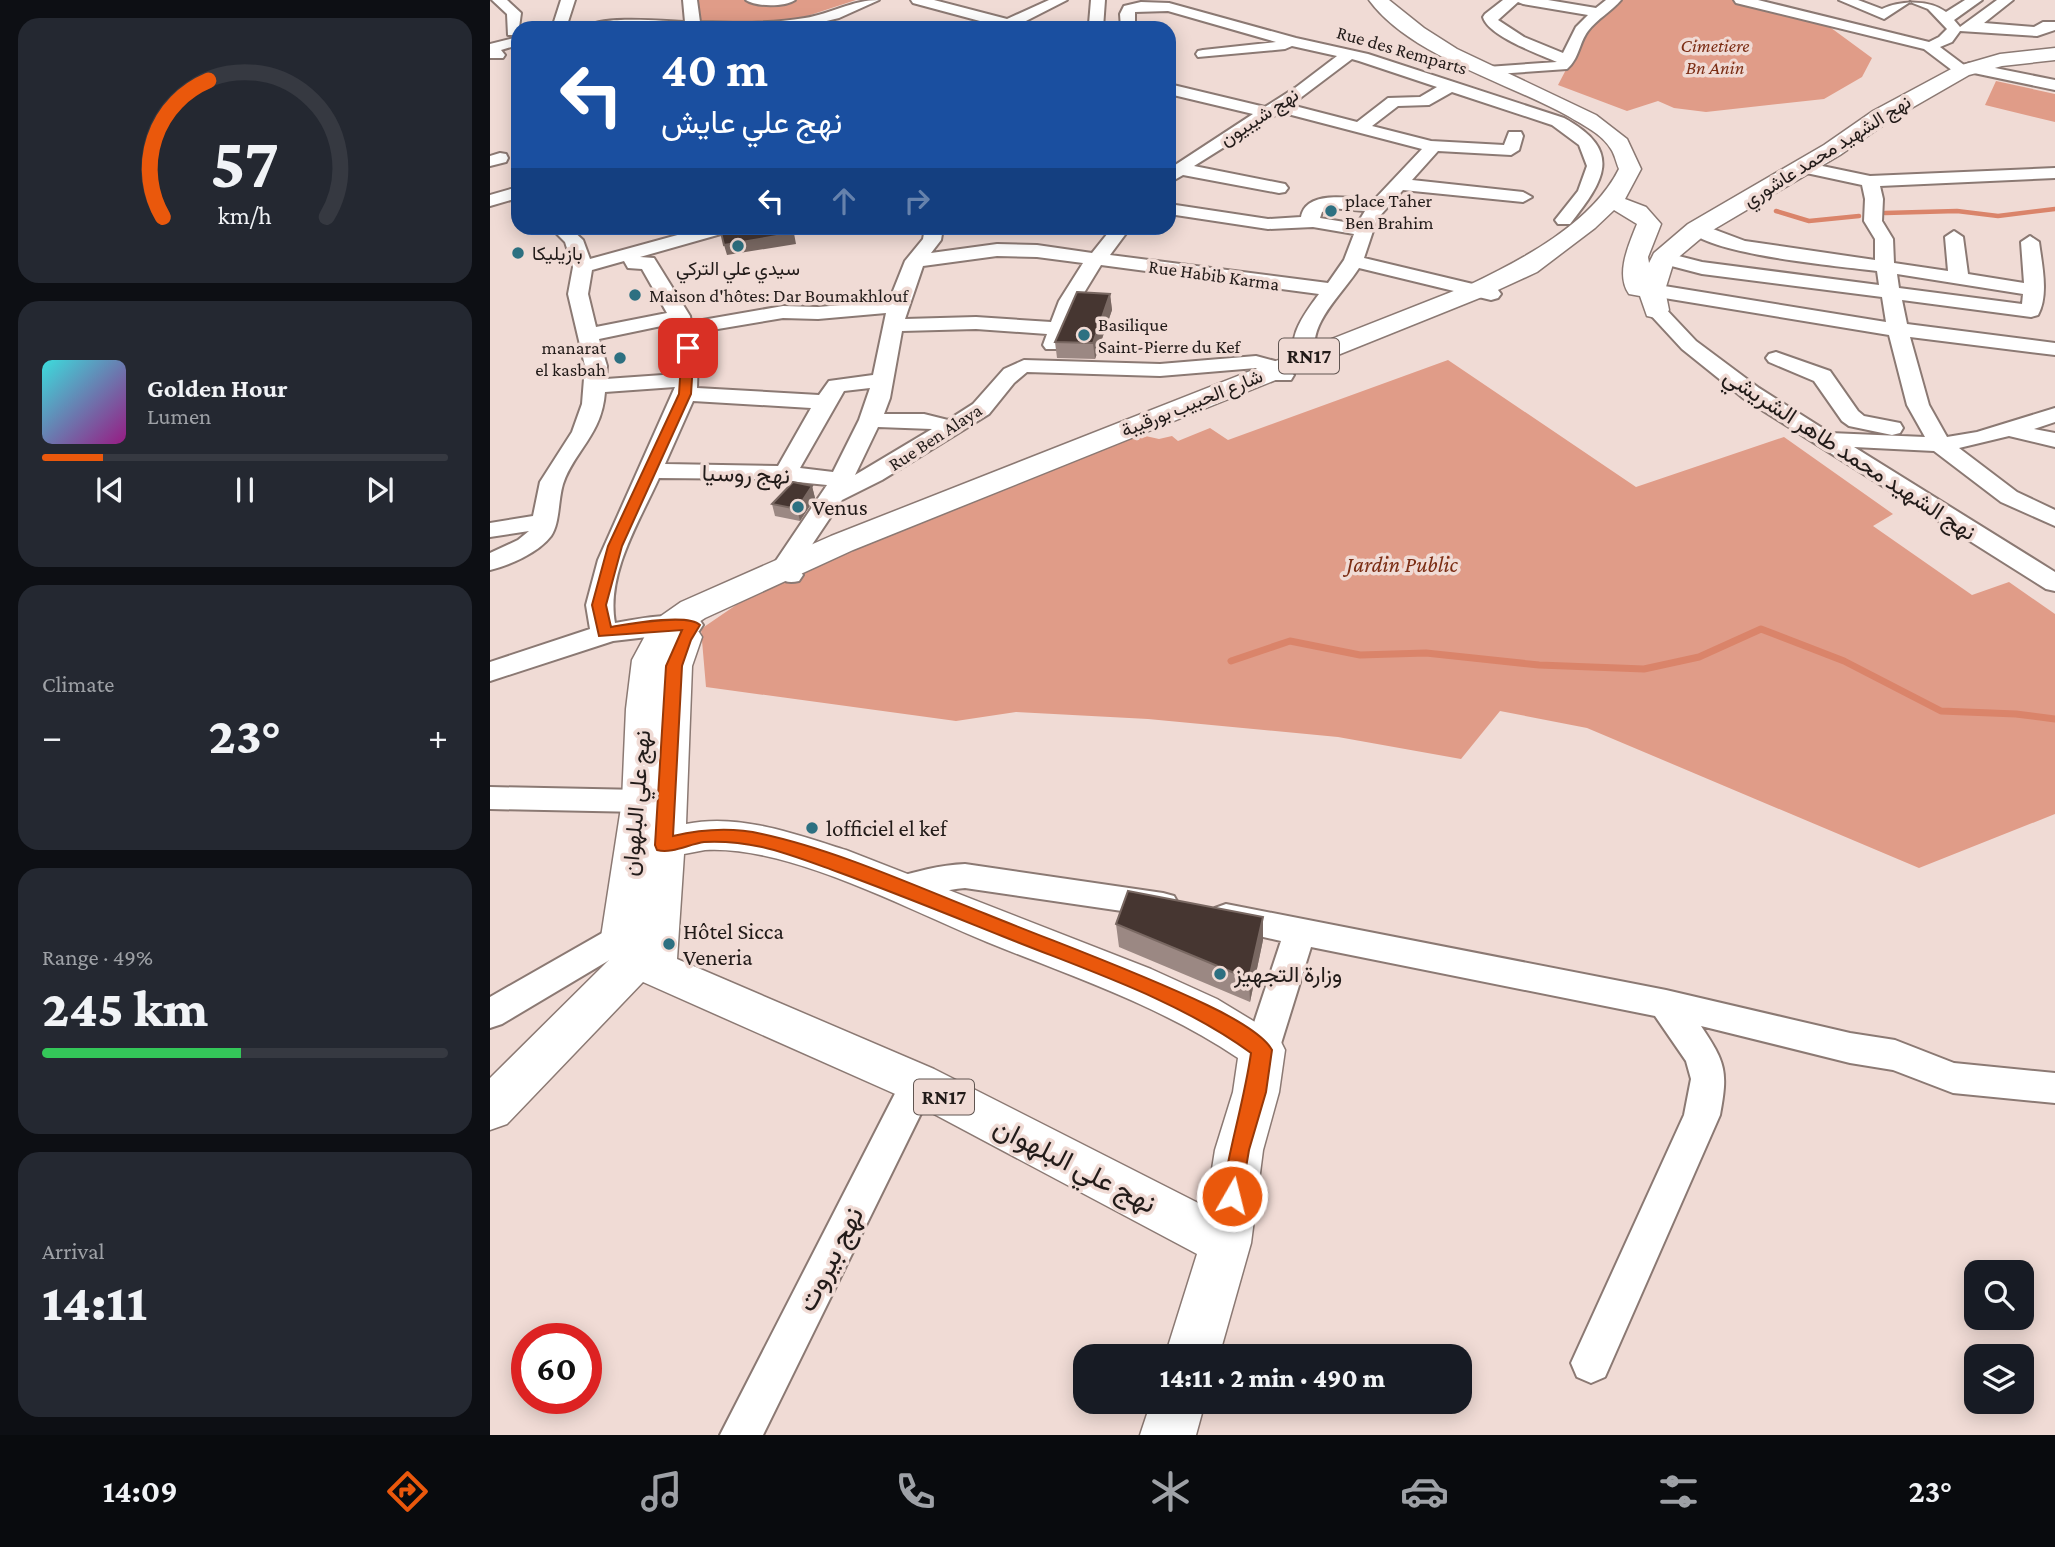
<!DOCTYPE html>
<meta charset="utf-8">
<style>
body{margin:0;font-family:"Crimson Pro",Vazirmatn,serif;background:#242831;color:#f1f3f6;height:100vh;display:flex;flex-direction:column;font-size:26px;white-space:nowrap}
*{box-sizing:border-box;margin:0}
p{font-size:23px;color:#9ea1a6}
.icon{flex:none;width:38px;height:38px;fill:none;stroke:currentColor;stroke-width:2;stroke-linecap:round;stroke-linejoin:round}
.map{position:relative;flex:1;overflow:hidden}
.sheet{display:flex;flex-direction:column;gap:18px;padding:18px;background:#0d0f14;width:490px}
.sheet>*{flex:none}
.banner{position:absolute;left:21px;top:21px;width:665px;height:214px;border-radius:21px;box-shadow:0 4px 18px #0003;background:#1a4fa0;color:#fff;overflow:hidden}
.fabs{position:absolute;left:1474px;top:1260px;display:grid;gap:14px}
.fabs a{display:grid;place-items:center;width:70px;height:70px;border-radius:14px;background:#171b24;box-shadow:0 4px 18px #0003;font-size:35px}
.speed{position:absolute;left:21px;top:1323px;display:flex;gap:14px;font-size:35px;font-weight:700;text-align:center}
.speed>*{display:grid;place-content:center;width:91px;height:91px;border-radius:50%;background:#171b24;box-shadow:0 4px 18px #0003;line-height:1}
.speed .limit{border:10px solid #d22;background:#fff;color:#111}
.pin{position:absolute;display:grid;place-items:center;width:60px;height:60px;color:#fff;margin:-30px;border-radius:14px;box-shadow:0 4px 10px #0006}
.me{position:absolute;width:77px;margin:-38px;rotate:8deg;stroke-linejoin:round;filter:drop-shadow(0 0 5px #0008)}
.turn{display:flex;align-items:center;gap:24px;height:147px;padding:0 35px;font-size:32px}
.turn .icon{width:91px;height:91px;stroke-width:2.5}
.turn b{display:block;font-size:49px;line-height:60px}
.lanes{display:flex;align-items:center;height:66px;padding:0 35px;background:#0003;justify-content:center;gap:35px;direction:ltr}
.lanes .off{opacity:.35}
.big{font-size:52px;font-weight:800;line-height:1.1}
.sheet .tile{flex:1;display:flex;flex-direction:column;justify-content:center;gap:10px;min-width:0;padding:0 24px;border-radius:21px;background:#242831}
.sheet .dial{align-items:center;gap:0}
.dial svg{height:182px;overflow:visible;fill:none;stroke:#363941;stroke-width:7;stroke-linecap:round;text-anchor:middle}
.dial text{fill:#f1f3f6;stroke:none}
.song{display:flex;align-items:center;gap:21px}
.cover{width:84px;height:84px;border-radius:10px;background:linear-gradient(135deg,hsl(180 70% 55%),hsl(310 70% 35%))}
.played{height:7px;border-radius:4px;background:linear-gradient(90deg,#ea580c 15%,#363941 15%)}
.keys{display:flex;justify-content:space-around;direction:ltr}
.heat{display:flex;justify-content:space-between;align-items:center;font-size:38px;direction:ltr}
.charge{height:10px;border-radius:5px;background:linear-gradient(90deg,#34c759 49%,#363941 0)}
.trip{position:absolute;left:583px;top:1344px;width:399px;height:70px;border-radius:21px;background:#171b24;box-shadow:0 4px 18px #0003;font-weight:800;line-height:70px;text-align:center}
.menu{display:flex;height:112px;justify-content:space-around;align-items:center;background:#090b0e;color:#9ea1a6}
.menu .icon{width:49px;height:49px}
.menu .selected{color:#ea580c}
.menu b{font-size:32px;color:#f1f3f6}
main{display:flex;flex:1;min-height:0}
.map>svg:first-child{display:block}
</style>
<main>
<section class="sheet">
<div class="tile dial"><svg viewBox="0 0 100 80">
<path d="M14 69A42 42 0 1 1 86 69"/>
<path d="M14 69A42 42 0 0 1 34 9" stroke="#ea580c"/>
<text x="50" y="56" font-size="32" font-weight="700">57</text>
<text x="50" y="72" font-size="11">km/h</text>
</svg></div>
<div class="tile">
<div class="song"><i class="cover"></i><div><b>Golden Hour</b><p>Lumen</p></div></div>
<div class="played"></div>
<div class="keys"><svg class="icon" aria-label="previous" viewBox="0 0 24 24"><path d="M18 5L8 12l10 7zM5 5v14"/></svg><svg class="icon" aria-label="pause" viewBox="0 0 24 24"><path d="M8 5v14M16 5v14"/></svg><svg class="icon" aria-label="next" viewBox="0 0 24 24"><path d="M6 5l10 7-10 7zM19 5v14"/></svg></div>
</div>
<div class="tile"><p>Climate</p>
<div class="heat"><a>−</a><b class="big">23°</b><a>+</a></div>
</div>
<div class="tile"><p>Range · 49%</p><b class="big">245 km</b><div class="charge"></div></div>
<div class="tile"><p>Arrival</p><b class="big">14:11</b></div>
</section>
<div class="map">
<svg width="1565" height="1435" viewBox="0 0 1565 1435">
<rect width="100%" height="100%" fill="#f0dbd5"/>
<path fill="#e09c88" d="M207 0H366L311 18 283 22 206 21Z
M1129 0H1243L1307 13 1333 22 1382 58 1372 77 1334 99 1216 112 1184 108 1168 101 1137 111 1068 85 1092 39Z
M1506 81 1565 94V122L1495 105Z
M958 360 1146 487 1294 437 1403 514 1383 526 1482 595 1519 582 1565 614V814L1429 868 1097 728 1010 711 971 759 848 737 658 719 526 712 466 721 216 687 211 629 249 603 399 533 651 435 669 439 682 436 688 441 720 428 738 440Z"/>
<g fill="none" stroke-linecap="round" stroke-linejoin="round">
<path stroke="#da846a" stroke-width="4.5" d="M1286 211 1319 221 1369 216
M1395 213 1467 211 1508 216 1565 209"/>
<path stroke="#da846a" stroke-width="7" d="M741 661 800 641 870 655 936 653 1049 665 1154 669 1209 657 1271 629 1354 661 1451 711 1526 714 1565 719"/>
<g stroke="#8b7973" stroke-width="4">
<path id="minor" d="M2 0H17L31 13 28 35H18L17 14Z
M71 0H85L76 28H62Z
M193 0H207L210 22C244 23 280 24 315 18 341 14 362 0 389 0L349 18 307 28H95C109 15 174 21 195 22Z
M256 0H305C295 7 266 7 256 0Z
M421 0H444L517 19 559 0H577L532 23 599 24 601 0H615L613 28H516L423 3Z
M1013 0H1058L1106 8 1116 0H1131C1122 11 1107 19 1098 31 1089 43 1089 59 1077 69L992 75 989 72 997 67 1067 62C1049 54 998 36 993 17L995 14ZM1028 2 1033 4 1098 15 1086 27 1073 53 1034 37 1008 20Z
M1244 0H1268L1439 42 1449 37 1457 29 1438 9 1420 2 1394 19 1349 0H1368L1392 9C1411 0 1440 0 1456 12L1475 0H1492L1464 20 1470 27 1507 0H1523L1494 23 1544 27 1553 22H1565V30L1547 36 1470 31 1462 42 1450 47 1474 65 1480 63 1565 80V90L1479 72 1472 76 1467 74 1434 49 1246 3Z
M651 2 679 3 806 38 878 54 1074 118C1134 151 1114 181 1080 224H1068L1065 220 1088 191 1097 166 1089 145 1062 125 962 92 939 105 908 106 882 126 941 141 1014 145 1019 132H1031L1033 136 1029 150 1021 155 948 151 922 180 1033 192 1042 197 1033 202 913 190 887 219 874 258 1008 290 1011 294 1008 298 1001 300 869 268C850 298 811 328 829 366L825 370H811C792 343 812 317 829 294L611 265 589 301 570 349H556L553 345 557 334 486 329 412 331 400 398 394 414H434L458 420 483 404 514 369 534 360 670 364 766 356 785 361 804 375 801 380H785L766 368 670 376 537 372 524 383 499 414 392 480 352 500 307 567 313 575 309 581C295 584 289 580 281 568L337 485 278 479 169 478C149 522 116 574 125 623 152 618 183 612 209 619L213 625 209 631 123 641 0 681V662L100 629 96 605 108 560 185 387 115 392C112 435 84 451 73 484 68 500 70 523 61 536 48 553 20 565 0 570V553L28 540 39 531 0 537V523L43 516 50 482 82 432 92 404 95 366 78 294 83 267 75 242 61 228H80L93 240 100 259 213 228H241L238 232 150 257 164 258 200 316 201 322 293 306 328 307 399 301 415 261 433 239 435 228H453L451 240 441 253 507 244 547 245 602 253 622 228H640L620 255 838 283 854 260 864 234 823 227 778 229 679 214V204L778 219 811 217C816 189 863 198 883 201L932 149 790 112 704 166 795 184 798 188 795 192 789 193 693 175 679 183V169L763 114 679 94V84L775 107 805 88 847 56 802 46 795 49 708 57 706 54 708 51 713 50 786 42 678 11 645 12V28H631L630 14 634 6ZM862 59 869 61 947 87 930 97 898 98 867 122 801 105ZM841 208 875 211 867 224 830 218 832 212ZM507 256 547 257 593 263 569 301 561 322 486 317 415 319 433 266ZM134 261 138 268 152 269 177 313 106 327 98 294 102 270ZM396 313 383 375 339 381 329 395 207 388 208 355 204 333 293 318 328 319ZM181 324 187 355V374L116 379 117 366 109 339ZM380 388 369 420 343 472 310 468 354 391ZM203 401 321 408 288 466 175 464ZM388 427 442 429 365 475Z
M28 37V45L11 50 15 55 13 58H0V44Z
M10 153 16 154 18 158 16 162 0 166V156Z
M1313 162 1380 176 1565 168V178L1390 186 1393 199 1392 221 1403 239 1404 263 1458 271 1455 237 1464 231 1473 237 1478 274 1534 283 1531 242 1540 236 1549 242C1552 265 1559 295 1548 315L1541 317 1412 300 1417 324 1565 343V355L1420 337 1439 405 1457 437 1487 432 1565 408V422L1544 429 1565 433V447L1519 436 1469 448 1527 492 1565 510V526L1511 502 1444 451 1364 447 1565 572V591L1556 589 1253 398 1192 349 1156 310 1159 306H1173L1206 341 1269 388 1340 433 1435 437 1417 405 1399 335 1162 296 1152 290 1162 284 1396 322 1392 297 1212 274 1166 262 1164 258 1173 252 1212 262 1389 285 1387 271C1350 266 1218 255 1198 229L1207 223 1255 241 1385 260V239L1374 221 1375 199 1372 185 1307 171 1304 167ZM1407 274 1533 294 1532 304 1409 288Z
M28 187V198L0 206V195Z
M1286 352 1340 371 1368 411 1374 416 1410 423 1413 428 1410 433 1402 435 1359 426 1352 421 1324 381 1279 362 1276 358 1279 354Z
M0 787 151 790 161 793 166 801 161 809 151 812 0 809Z
M475 864 673 893 684 896 689 905 684 914 673 917 475 888C452 889 420 903 401 897L396 888 401 879C425 872 449 865 475 864Z
M736 904 1176 990 1360 1033 1405 1040 1464 1063 1565 1073V1103L1463 1093 1403 1070 1360 1063 1211 1026C1236 1063 1238 1072 1230 1115L1115 1377 1101 1383 1087 1377 1081 1363 1194 1115 1201 1079 1196 1061 1165 1016 821 947 789 1050 784 1060 772 1065 760 1060 755 1050 791 941 725 926 720 917 725 908Z
M132 924 143 928 148 937 143 946 12 1024 0 1028V997L121 928Z
M428 1068 440 1072 446 1083 273 1435H230L416 1072Z"/>
</g>
<g stroke="#8b7973" stroke-width="3">
<path id="major" d="M879 0H899L934 28 967 49 1106 115 1137 139 1151 169 1135 199 1156 207 1171 224 1158 257 1159 263 1164 253 1198 224 1334 145 1383 111 1465 67 1510 54 1565 48V60L1512 66 1479 75 1399 121 1350 155 1216 234 1184 261 1175 290 1179 310 1175 316 1166 318 1157 316 1150 296 1139 294C1125 274 1139 244 1147 224L1124 210 1105 228 1047 272 997 295 363 550 215 618 201 627 207 629 212 637 202 666 196 824C249 813 305 834 356 850L661 969 727 999 788 1036 795 1050 789 1092 773 1150 761 1243 729 1356H675L707 1254 412 1097 153 982 17 1124 0 1130V1078L119 960 111 937 132 801 136 709 142 660 156 634 171 616 191 602 341 536 979 285C1032 260 1102 223 1129 169 1126 162 1125 155 1121 149 1112 134 1093 125 1078 116 1019 83 920 56 879 0ZM215 850C299 845 419 910 497 942 583 977 671 1006 748 1058L743 1092 725 1150 716 1207 444 1069 187 959 194 854Z
M661 1402H715L706 1435H650Z"/>
</g>
<use href="#minor" fill="#fff" fill-rule="evenodd"/>
<use href="#major" fill="#fff" fill-rule="evenodd"/>
</g>
<path fill="#9b8883" d="M620 294 622 310 605 359 567 358 565 342Z
M322 486 325 498 310 521 285 516 282 504Z
M626 924 773 940 760 1002 629 947Z"/>
<path fill="#796862" d="M303 228 306 244 237 255 234 245Z
M620 294 622 310 605 359 603 343Z
M322 486 325 498 310 521 307 509Z
M773 917V940L760 1002 759 979Z"/>
<path fill="#463631" stroke="#796862" stroke-width="2" d="M230 228H303L304 233 234 245Z
M587 292 620 294 603 343 565 342Z
M303 482 322 486 307 509 282 504Z
M638 891 773 917 759 979 626 924Z"/>
<path fill="#ea580c" stroke="#983908" stroke-width="2" d="M198 345 204 348 201 394 132 546 116 605 121 627C139 624 198 613 210 625L201 640 192 666 183 836C213 829 241 827 272 834 346 850 425 886 496 914 570 944 646 971 717 1005 734 1013 773 1033 782 1050L776 1092 759 1150 750 1203 742 1206 735 1203 732 1196C739 1148 754 1102 761 1053 687 999 596 970 512 936 457 914 403 892 348 872 323 863 298 853 272 847 253 843 233 841 214 842 199 844 182 854 167 850L165 845 176 666 192 630 109 636 102 605 118 546 189 394 192 348Z"/>
<g fill="#2d7081" stroke="#f0dbd5" stroke-width="2.5">
<circle cx="841" cy="211" r="7"/>
<circle cx="248" cy="246" r="7"/>
<circle cx="28" cy="253" r="7"/>
<circle cx="145" cy="295" r="7"/>
<circle cx="594" cy="335" r="7"/>
<circle cx="130" cy="358" r="7"/>
<circle cx="308" cy="507" r="7"/>
<circle cx="322" cy="828" r="7"/>
<circle cx="179" cy="944" r="7"/>
<circle cx="730" cy="974" r="7"/>
</g>
<g text-anchor="middle" dominant-baseline="central" stroke-width="7" stroke-linejoin="round" paint-order="stroke">
<g font-size="19" font-style="italic" fill="#7b2d14" stroke="#f0dbd5">
<text x="1225" y="45">Cimetiere<tspan x="1225" dy="22">Bn Anin</tspan></text>
</g>
<g font-size="19" fill="#221b19" stroke="#f0dbd5">
<text transform="translate(912 50) rotate(16)">Rue des Remparts</text>
<text transform="translate(769 117) rotate(-33)">نهج شيبيون</text>
<text transform="translate(1337 151) rotate(-32)">نهج الشهيد محمد عاشوري</text>
<text transform="translate(724 275) rotate(8)">Rue Habib Karma</text>
<text transform="translate(702 403) rotate(-22)">شارع الحبيب بورقيبة</text>
<text transform="translate(445 437) rotate(-33)">Rue Ben Alaya</text>
</g>
<g font-size="19" fill="#221b19" stroke="#f0dbd5" text-anchor="start">
<text x="855" y="200">place Taher<tspan x="855" dy="22">Ben Brahim</tspan></text>
<text x="42" y="253">بازيليكا</text>
<text x="248" y="268" text-anchor="middle">سيدي علي التركي</text>
<text x="159" y="295">Maison d'hôtes: Dar Boumakhlouf</text>
<text x="608" y="324">Basilique<tspan x="608" dy="22">Saint-Pierre du Kef</tspan></text>
<text x="116" y="347" text-anchor="end">manarat<tspan x="116" dy="22">el kasbah</tspan></text>
</g>
<g fill="#f0dbd5" stroke="#605551" stroke-width="2">
<rect x="789" y="338.5" width="60" height="35" rx="5"/>
<rect x="424" y="1079.5" width="60" height="35" rx="5"/>
</g>
<g font-size="21" font-weight="bold" fill="#221b19">
<text x="819" y="356">RN17</text>
<text x="454" y="1097">RN17</text>
</g>
<g font-size="23" fill="#221b19" stroke="#f0dbd5">
<text transform="translate(1360 454) rotate(33)">نهج الشهيد محمد طاهر الشريشي</text>
<text transform="translate(256 474) rotate(2)">نهج روسيا</text>
<text transform="translate(146 803) rotate(-85)">نهج علي البلهوان</text>
</g>
<g font-size="23" fill="#221b19" stroke="#f0dbd5" text-anchor="start">
<text x="322" y="507">Venus</text>
<text x="336" y="828">lofficiel el kef</text>
<text x="193" y="931">Hôtel Sicca<tspan x="193" dy="26">Veneria</tspan></text>
<text x="744" y="974">وزارة التجهيز</text>
</g>
<g font-size="23" font-style="italic" fill="#7b2d14" stroke="#f0dbd5">
<text x="912" y="564">Jardin Public</text>
</g>
<g font-size="28" fill="#221b19" stroke="#f0dbd5">
<text transform="translate(585 1165) rotate(27)">نهج علي البلهوان</text>
<text transform="translate(340 1259) rotate(-63)">نهج بيروت</text>
</g>
</g>
</svg>
<div class="fabs">
<a><svg class="icon" aria-label="search" viewBox="0 0 24 24"><circle cx="10" cy="10" r="6"/><path d="M15 15l6 6"/></svg></a>
<a><svg class="icon" aria-label="layers" viewBox="0 0 24 24"><path d="M12 4l9 5-9 5-9-5zM3 14l9 5 9-5"/></svg></a>
</div>
<div class="speed"><div class="limit">60</div></div>
<div class="pin" style="left:198px;top:348px;background:#d93025"><svg class="icon" aria-label="arrive" viewBox="0 0 24 24"><path d="M6 21V4h12l-3 4 3 4H6"/></svg></div>
<svg class="me" style="left:742px;top:1196px" viewBox="-20 -20 40 40"><circle r="17" fill="#ea580c" stroke="#fff" stroke-width="3"/><path d="M0-11L8 9 0 5-8 9z" fill="#fff"/></svg>
<div class="trip">14:11 · 2 min · 490 m</div>
<div class="banner">
<div class="turn"><svg class="icon" aria-label="left" viewBox="0 0 24 24"><path d="M17 20v-9H6M10 6l-5 5 5 5"/></svg><div><b>40 m</b>نهج علي عايش</div></div>
<div class="lanes"><svg class="icon" aria-label="left" viewBox="0 0 24 24"><path d="M17 20v-9H6M10 6l-5 5 5 5"/></svg><svg class="icon off" aria-label="ahead" viewBox="0 0 24 24"><path d="M12 20V5M6 11l6-6 6 6"/></svg><svg class="icon off" aria-label="right" viewBox="0 0 24 24"><path d="M7 20v-9h11M14 6l5 5-5 5"/></svg></div>
</div>
</div>
</main>
<nav class="menu">
<b>14:09</b>
<svg class="icon selected" aria-label="directions" viewBox="0 0 24 24"><path d="M12 3l9 9-9 9-9-9zM9 14v-3h6M13 9l2 2-2 2"/></svg>
<svg class="icon" aria-label="music" viewBox="0 0 24 24"><path d="M9 18V5l10-2v13"/><circle cx="6" cy="18" r="3"/><circle cx="16" cy="16" r="3"/></svg>
<svg class="icon" aria-label="phone" viewBox="0 0 24 24"><path d="M5 4h4l2 5-3 2q2 4 5 5l2-3 5 2v4C11 20 4 13 5 4z"/></svg>
<svg class="icon" aria-label="climate" viewBox="0 0 24 24"><path d="M12 3v18M4 7l16 10M4 17L20 7"/></svg>
<svg class="icon" aria-label="car" viewBox="0 0 24 24"><path d="M5 17H2v-5l4-1 3-4h7l3 4 3 1v5h-3M9 17h6M6 11h13"/><circle cx="7" cy="17" r="2"/><circle cx="17" cy="17" r="2"/></svg>
<svg class="icon" aria-label="filters" viewBox="0 0 24 24"><path d="M4 7h16M4 17h16"/><circle cx="9" cy="7" r="2"/><circle cx="15" cy="17" r="2"/></svg>
<b>23°</b>
</nav>
